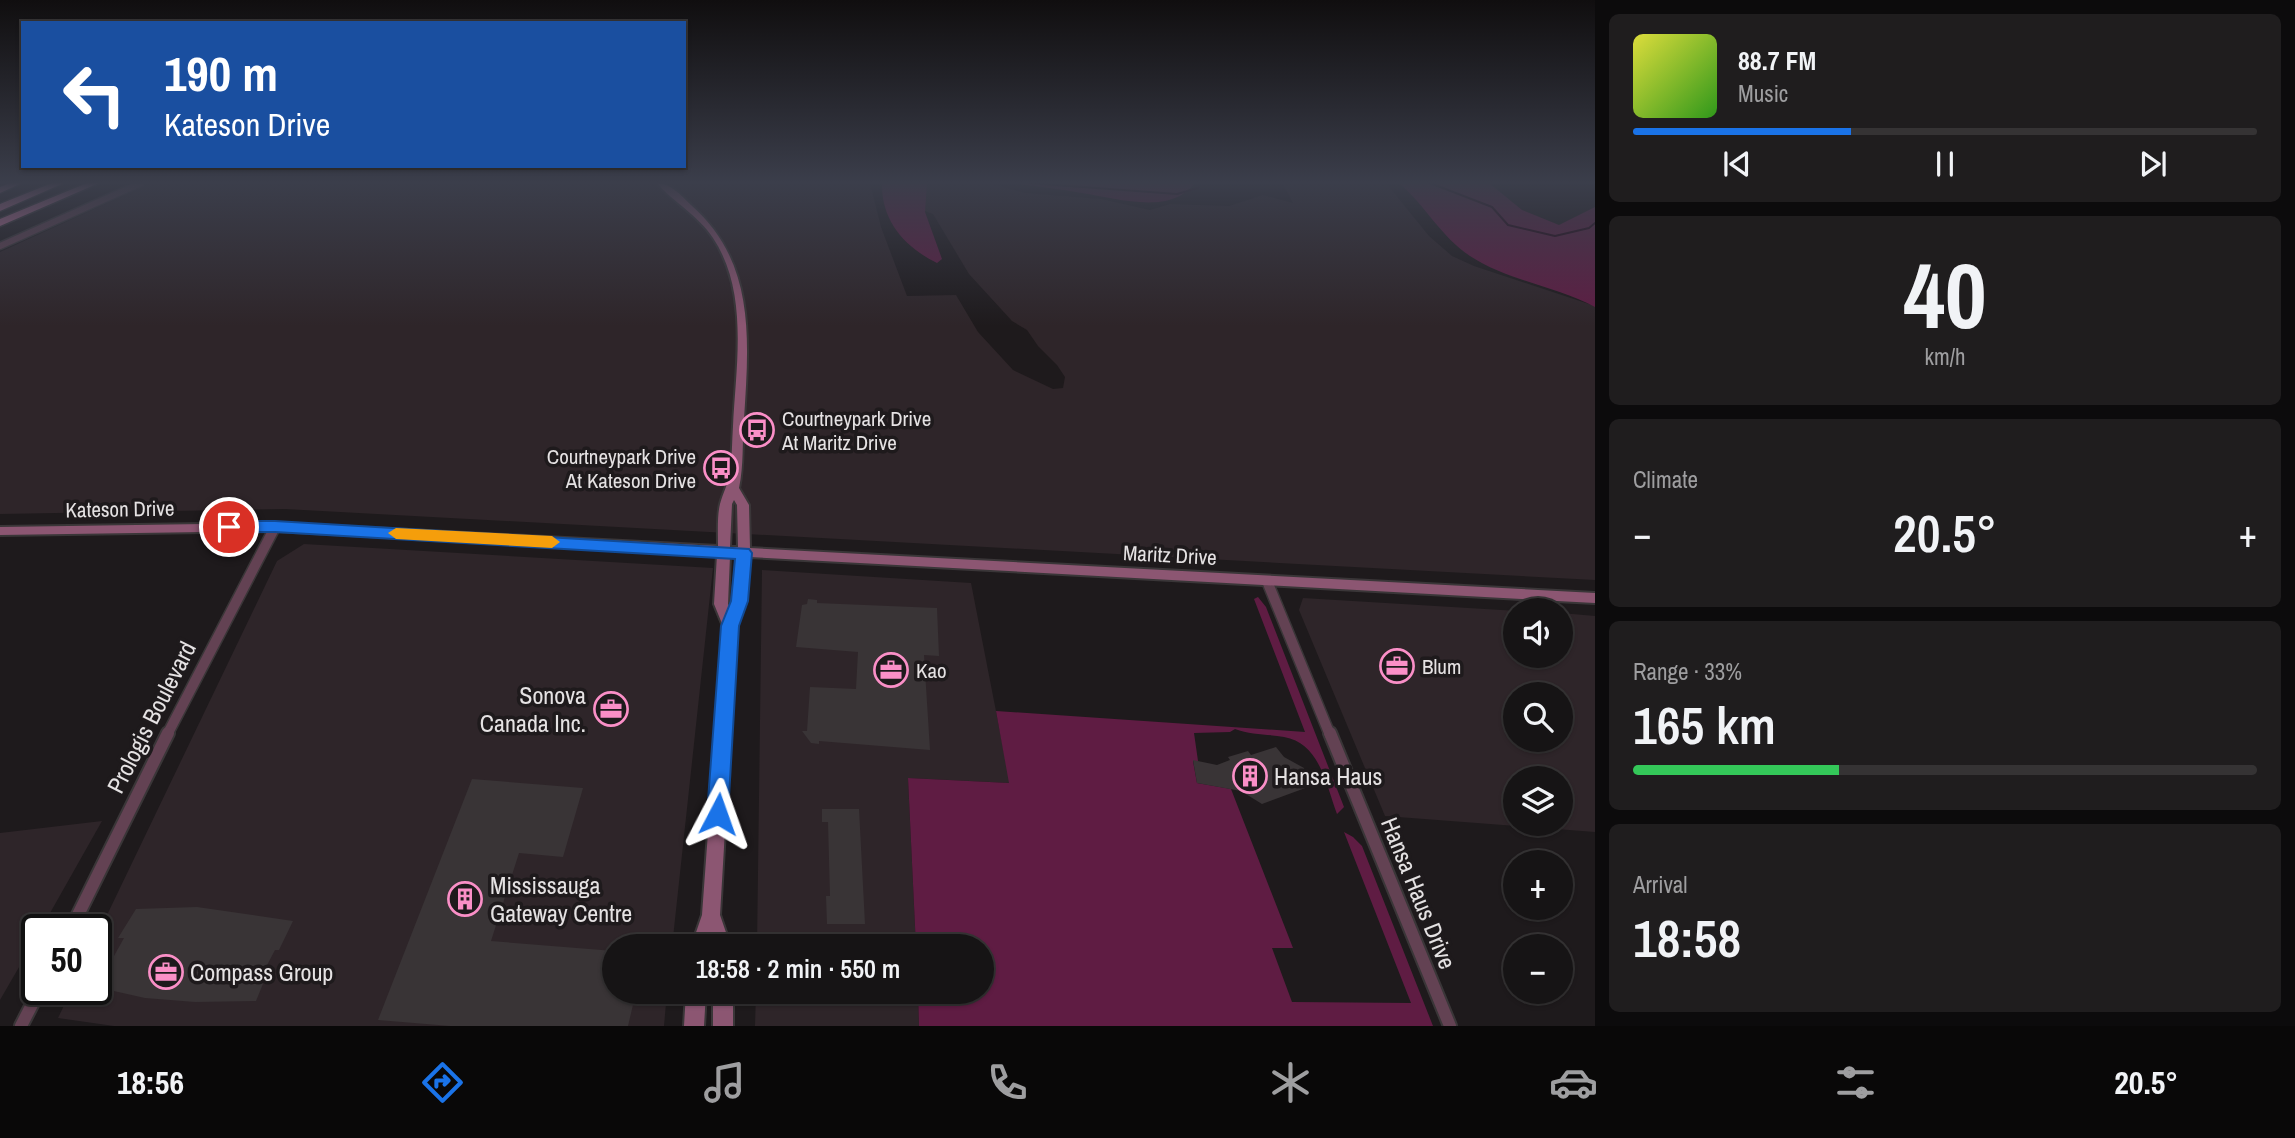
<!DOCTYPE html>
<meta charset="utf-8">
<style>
body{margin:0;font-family:"Archivo Narrow",sans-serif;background:#1f1d1e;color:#f1f3f6;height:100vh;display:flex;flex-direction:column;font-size:26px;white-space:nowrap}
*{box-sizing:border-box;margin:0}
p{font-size:23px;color:#9e9ea0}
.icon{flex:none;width:38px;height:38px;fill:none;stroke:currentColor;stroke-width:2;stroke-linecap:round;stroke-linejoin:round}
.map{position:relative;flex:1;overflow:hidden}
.details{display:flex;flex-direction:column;gap:14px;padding:14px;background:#0c0b0c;width:700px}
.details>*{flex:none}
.guide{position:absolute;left:21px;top:21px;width:665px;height:147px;border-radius:0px;box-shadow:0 2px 5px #0004,0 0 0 2px #353334;background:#1a4fa0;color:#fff;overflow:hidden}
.tools{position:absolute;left:1503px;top:598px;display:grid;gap:14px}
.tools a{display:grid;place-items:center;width:70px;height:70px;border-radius:50%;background:#161415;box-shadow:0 2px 5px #0004,0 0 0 2px #353334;font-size:35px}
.speed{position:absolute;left:21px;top:914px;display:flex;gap:14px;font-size:35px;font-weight:700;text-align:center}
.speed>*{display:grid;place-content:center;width:91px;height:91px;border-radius:50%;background:#161415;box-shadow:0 2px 5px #0004,0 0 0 2px #353334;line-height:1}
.speed .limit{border:4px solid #111;border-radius:10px;background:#fff;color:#111}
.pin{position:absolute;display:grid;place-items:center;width:60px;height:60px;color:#fff;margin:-30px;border:4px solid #fff;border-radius:50%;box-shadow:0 2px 7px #0007}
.me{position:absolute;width:77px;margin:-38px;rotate:4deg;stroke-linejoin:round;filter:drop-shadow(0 0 5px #0008)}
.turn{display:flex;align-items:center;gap:24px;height:147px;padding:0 28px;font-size:32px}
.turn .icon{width:91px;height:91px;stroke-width:2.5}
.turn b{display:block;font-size:49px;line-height:60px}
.big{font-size:52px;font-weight:600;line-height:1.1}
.details .widget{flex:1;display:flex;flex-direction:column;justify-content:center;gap:10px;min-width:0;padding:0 24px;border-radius:10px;background:#1f1d1e}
.details .dial{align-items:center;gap:0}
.dial b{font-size:91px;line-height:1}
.song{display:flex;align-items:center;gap:21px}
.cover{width:84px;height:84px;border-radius:10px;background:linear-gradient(135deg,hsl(60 70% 55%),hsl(110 70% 35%))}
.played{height:7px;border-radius:4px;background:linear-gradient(90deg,#1a73e8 35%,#353334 35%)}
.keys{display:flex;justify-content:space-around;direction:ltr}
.heat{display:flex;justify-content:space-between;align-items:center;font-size:38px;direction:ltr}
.charge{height:10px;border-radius:5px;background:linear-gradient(90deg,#34c759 33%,#353334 0)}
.trip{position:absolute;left:602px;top:934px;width:392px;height:70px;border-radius:35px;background:#161415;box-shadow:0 2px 5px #0004,0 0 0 2px #353334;font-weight:600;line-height:70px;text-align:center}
.tabs{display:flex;height:112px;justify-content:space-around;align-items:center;background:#090808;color:#9e9ea0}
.tabs .icon{width:49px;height:49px}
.tabs .on{color:#1a73e8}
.tabs b{font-size:32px;color:#f1f3f6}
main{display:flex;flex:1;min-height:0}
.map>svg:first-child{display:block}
</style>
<main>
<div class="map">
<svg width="1595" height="1026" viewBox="0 0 1595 1026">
<rect width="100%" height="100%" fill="#1e1a1c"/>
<path fill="#2e2529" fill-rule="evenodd" d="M151 183H870L881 227 907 296 956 295 978 332 1013 370 1053 389 1063 388 1065 377 1057 365 1038 346 1027 330 1012 321 969 274 933 214 919 209 929 183H989L1025 193 1101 199 1150 210 1170 204 1229 206 1263 195 1293 203 1283 184 1386 183 1429 236 1452 256 1474 266 1595 306V580L285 509 0 514V252Z
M304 544 713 568 672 947H614V992H667L664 1026H114L58 1018 72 989H96V938L277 561Z
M762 570 971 583 1010 783 908 778 916 947H757Z
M1303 598 1518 611H1516V656H1561V613L1595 616V832L1385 816 1299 610ZM1516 695H1561V740H1516ZM1516 779H1561V824H1516Z
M102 821 41 929H37V936L0 1000V833Z
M756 992H918L919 1026H755Z"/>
<path fill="#5f1c43" d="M882 183H927L925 212 942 259 937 263C904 247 881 220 882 183Z
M1012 183H1195C1170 216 1117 198 1082 193 1059 189 1035 186 1012 183Z
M1399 183H1489L1522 210 1559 225 1595 207V307C1556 286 1508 281 1470 256 1441 237 1425 205 1399 183Z
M1258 597 1266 607 1344 807 1337 814C1326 785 1320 743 1284 737 1268 734 1251 735 1235 729L1230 732 1194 733 1198 761H1193L1197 783 1231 789 1293 948H1272L1292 1002 1411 1003 1344 832 1353 837 1362 846 1433 1026H919L918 992H982V947H916L908 778 1009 783 996 711 1305 732 1254 599Z"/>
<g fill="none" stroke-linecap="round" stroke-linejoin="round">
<path stroke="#200012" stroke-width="2" d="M1029 183 1177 194 1198 188 1201 183
M1430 183 1492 207 1508 225 1555 236 1589 228 1595 223"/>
</g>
<path fill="#393436" d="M808 599 817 600V603L937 608 939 656 924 655 930 750 819 741V744L811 743 802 731H807L810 687 856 689 858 652 796 647 802 605 807 604Z
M1276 747 1284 757 1304 768 1308 787 1262 804 1241 791 1197 783 1193 760 1217 765 1230 760 1228 757 1248 751 1251 755Z
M472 779 583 788 563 857 519 853 491 941 614 951V992H636L628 1026H450L378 1020Z
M822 809H859L865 924H827L826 896H830L828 822H822Z
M197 907 293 921 279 950H275L265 969H269L256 1001 195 1002 145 998 96 987V975L106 956H114L124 938H118L136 909Z"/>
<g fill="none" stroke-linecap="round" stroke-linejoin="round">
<g stroke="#3a3638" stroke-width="9">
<path id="street-far2" d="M0 246 141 183"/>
</g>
<g stroke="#3a3638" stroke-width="13">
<path id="street-far1" d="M1267 581 1330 735
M167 735 275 527"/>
</g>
<g stroke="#3a3638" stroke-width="16">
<path id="street" d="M1330 733 1450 1026
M71 929 168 733
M21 1026 40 989"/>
</g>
<g stroke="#3a3638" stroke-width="4">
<path id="secondary" d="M657 183C670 183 682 196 691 205 756 262 749 340 744 419 742 442 744 465 739 488L749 505 750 548 1595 593V603L750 557 746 602 737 626 720 915 731 947H713L711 942 709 947H691L702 915 723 626 714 604 717 555 275 531 0 535V527L275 523 718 546C718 533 717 516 720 504 723 493 728 484 730 473 732 458 732 441 733 426 736 365 749 292 713 238 698 215 673 202 657 183ZM734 500 737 505 738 547H730L732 504ZM730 556 737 557 732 602 730 609 728 604Z
M686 992H706L704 1026H684Z
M713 992H733V1026H713Z"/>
</g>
<g stroke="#3a3638" stroke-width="3">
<path id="highway" d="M10 183H22L0 193V187Z
M52 183H64L0 211V204Z
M87 183H99L0 226V219Z"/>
</g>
<use href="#street-far2" stroke="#634253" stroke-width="6"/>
<use href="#street-far1" stroke="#634253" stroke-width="10"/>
<use href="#street" stroke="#634253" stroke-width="12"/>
<use href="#secondary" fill="#8c5672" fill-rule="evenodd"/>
<use href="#highway" fill="#c7749f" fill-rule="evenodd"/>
</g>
<linearGradient id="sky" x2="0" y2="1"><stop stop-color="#100e0f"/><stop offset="0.56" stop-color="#3b3e4b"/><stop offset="1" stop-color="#3b3e4b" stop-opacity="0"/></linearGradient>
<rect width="1595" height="326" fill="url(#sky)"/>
<path fill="#1a73e8" stroke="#114b97" stroke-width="2" d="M229 521H275L749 549 752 553 748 601 739 626 728 814 725 821 718 824 710 821 707 814 721 626 731 601 735 559 275 532H229L221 527Z"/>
<path fill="#f59e0b" d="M396 528 552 536 560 542 552 548 396 539 388 533Z"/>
<defs>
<g id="bus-ring" transform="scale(1.75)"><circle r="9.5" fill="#1e1a1c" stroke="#fa8fc7" stroke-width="1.5"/><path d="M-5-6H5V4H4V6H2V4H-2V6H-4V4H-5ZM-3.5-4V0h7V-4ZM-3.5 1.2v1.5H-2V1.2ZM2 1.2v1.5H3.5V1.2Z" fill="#fa8fc7"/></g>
<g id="office-ring" transform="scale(1.75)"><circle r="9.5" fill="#1e1a1c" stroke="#fa8fc7" stroke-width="1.5"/><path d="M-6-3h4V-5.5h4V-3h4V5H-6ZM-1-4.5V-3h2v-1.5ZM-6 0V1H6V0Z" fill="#fa8fc7"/></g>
<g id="building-ring" transform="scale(1.75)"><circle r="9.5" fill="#1e1a1c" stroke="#fa8fc7" stroke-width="1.5"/><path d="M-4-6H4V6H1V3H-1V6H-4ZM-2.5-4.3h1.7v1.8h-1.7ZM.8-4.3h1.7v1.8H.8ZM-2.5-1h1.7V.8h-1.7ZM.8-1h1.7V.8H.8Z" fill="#fa8fc7"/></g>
</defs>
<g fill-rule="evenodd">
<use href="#bus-ring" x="757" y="430"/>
<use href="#bus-ring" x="721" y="468"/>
<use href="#office-ring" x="1397" y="666"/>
<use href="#office-ring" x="891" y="670"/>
<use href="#office-ring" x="611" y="709"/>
<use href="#building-ring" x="1250" y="776"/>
<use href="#building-ring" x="465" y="899"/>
<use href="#office-ring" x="166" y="972"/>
</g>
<g text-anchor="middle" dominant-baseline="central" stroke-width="7" stroke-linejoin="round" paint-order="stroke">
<g font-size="21" fill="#e5e2e3" stroke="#1e1a1c" text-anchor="start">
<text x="782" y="418">Courtneypark Drive<tspan x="782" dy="24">At Maritz Drive</tspan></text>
<text x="696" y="456" text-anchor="end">Courtneypark Drive<tspan x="696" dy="24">At Kateson Drive</tspan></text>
<text x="1422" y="666">Blum</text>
<text x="916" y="670">Kao</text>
</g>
<g font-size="21" fill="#e5e2e3" stroke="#1e1a1c">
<text transform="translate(120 509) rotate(-1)">Kateson Drive</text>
<text transform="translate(1170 555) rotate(3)">Maritz Drive</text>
</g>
<g font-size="24" fill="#e5e2e3" stroke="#1e1a1c" text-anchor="start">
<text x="586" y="695" text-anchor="end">Sonova<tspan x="586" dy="28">Canada Inc.</tspan></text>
<text x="1274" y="776">Hansa Haus</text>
<text x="490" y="885">Mississauga<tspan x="490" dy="28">Gateway Centre</tspan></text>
<text x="190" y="972">Compass Group</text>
</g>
<g font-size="24" fill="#e5e2e3" stroke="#1e1a1c">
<text transform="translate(151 717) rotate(-63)">Prologis Boulevard</text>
<text transform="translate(1419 893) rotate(68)">Hansa Haus Drive</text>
</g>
</g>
</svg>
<div class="tools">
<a><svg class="icon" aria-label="sound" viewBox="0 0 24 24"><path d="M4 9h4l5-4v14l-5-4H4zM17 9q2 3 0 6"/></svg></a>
<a><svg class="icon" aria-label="search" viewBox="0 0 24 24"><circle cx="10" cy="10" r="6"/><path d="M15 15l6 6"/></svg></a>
<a><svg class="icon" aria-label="layers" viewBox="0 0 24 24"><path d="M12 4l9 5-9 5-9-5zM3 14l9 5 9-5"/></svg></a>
<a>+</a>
<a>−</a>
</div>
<div class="speed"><div class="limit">50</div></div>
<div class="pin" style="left:229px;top:527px;background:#d93025"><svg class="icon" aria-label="arrive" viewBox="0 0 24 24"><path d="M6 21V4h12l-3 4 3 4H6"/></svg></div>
<svg class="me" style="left:718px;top:814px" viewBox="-20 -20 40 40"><path d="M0-17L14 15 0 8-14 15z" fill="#1a73e8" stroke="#fff" stroke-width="4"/></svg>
<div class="trip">18:58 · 2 min · 550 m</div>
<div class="guide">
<div class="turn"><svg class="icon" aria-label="left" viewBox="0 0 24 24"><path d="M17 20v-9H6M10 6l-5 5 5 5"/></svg><div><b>190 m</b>Kateson Drive</div></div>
</div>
</div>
<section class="details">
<div class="widget">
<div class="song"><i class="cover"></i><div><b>88.7 FM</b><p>Music</p></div></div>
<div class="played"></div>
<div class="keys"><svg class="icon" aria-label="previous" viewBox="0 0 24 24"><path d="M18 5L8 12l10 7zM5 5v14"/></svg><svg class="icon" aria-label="pause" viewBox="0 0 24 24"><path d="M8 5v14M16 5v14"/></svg><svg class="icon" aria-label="next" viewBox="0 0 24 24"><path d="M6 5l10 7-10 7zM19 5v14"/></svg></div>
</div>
<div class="widget dial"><b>40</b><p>km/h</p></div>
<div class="widget"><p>Climate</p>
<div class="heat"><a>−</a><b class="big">20.5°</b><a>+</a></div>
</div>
<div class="widget"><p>Range · 33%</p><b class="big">165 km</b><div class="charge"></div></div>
<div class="widget"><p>Arrival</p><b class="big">18:58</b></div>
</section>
</main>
<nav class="tabs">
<b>18:56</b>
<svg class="icon on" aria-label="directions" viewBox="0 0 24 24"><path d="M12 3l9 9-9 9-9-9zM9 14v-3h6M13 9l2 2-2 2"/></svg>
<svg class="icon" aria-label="music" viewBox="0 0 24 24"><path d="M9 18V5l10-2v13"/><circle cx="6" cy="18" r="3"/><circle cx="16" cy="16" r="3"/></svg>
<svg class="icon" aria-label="phone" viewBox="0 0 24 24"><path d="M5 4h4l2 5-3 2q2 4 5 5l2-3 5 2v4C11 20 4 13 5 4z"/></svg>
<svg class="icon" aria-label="climate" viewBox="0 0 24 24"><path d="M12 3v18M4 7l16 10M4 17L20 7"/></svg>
<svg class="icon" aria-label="car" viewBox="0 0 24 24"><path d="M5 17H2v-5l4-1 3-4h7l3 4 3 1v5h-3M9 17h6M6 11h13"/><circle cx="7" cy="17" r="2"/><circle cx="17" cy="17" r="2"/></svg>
<svg class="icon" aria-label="filters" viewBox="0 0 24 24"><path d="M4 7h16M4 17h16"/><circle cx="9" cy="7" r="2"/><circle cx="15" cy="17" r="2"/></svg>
<b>20.5°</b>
</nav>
